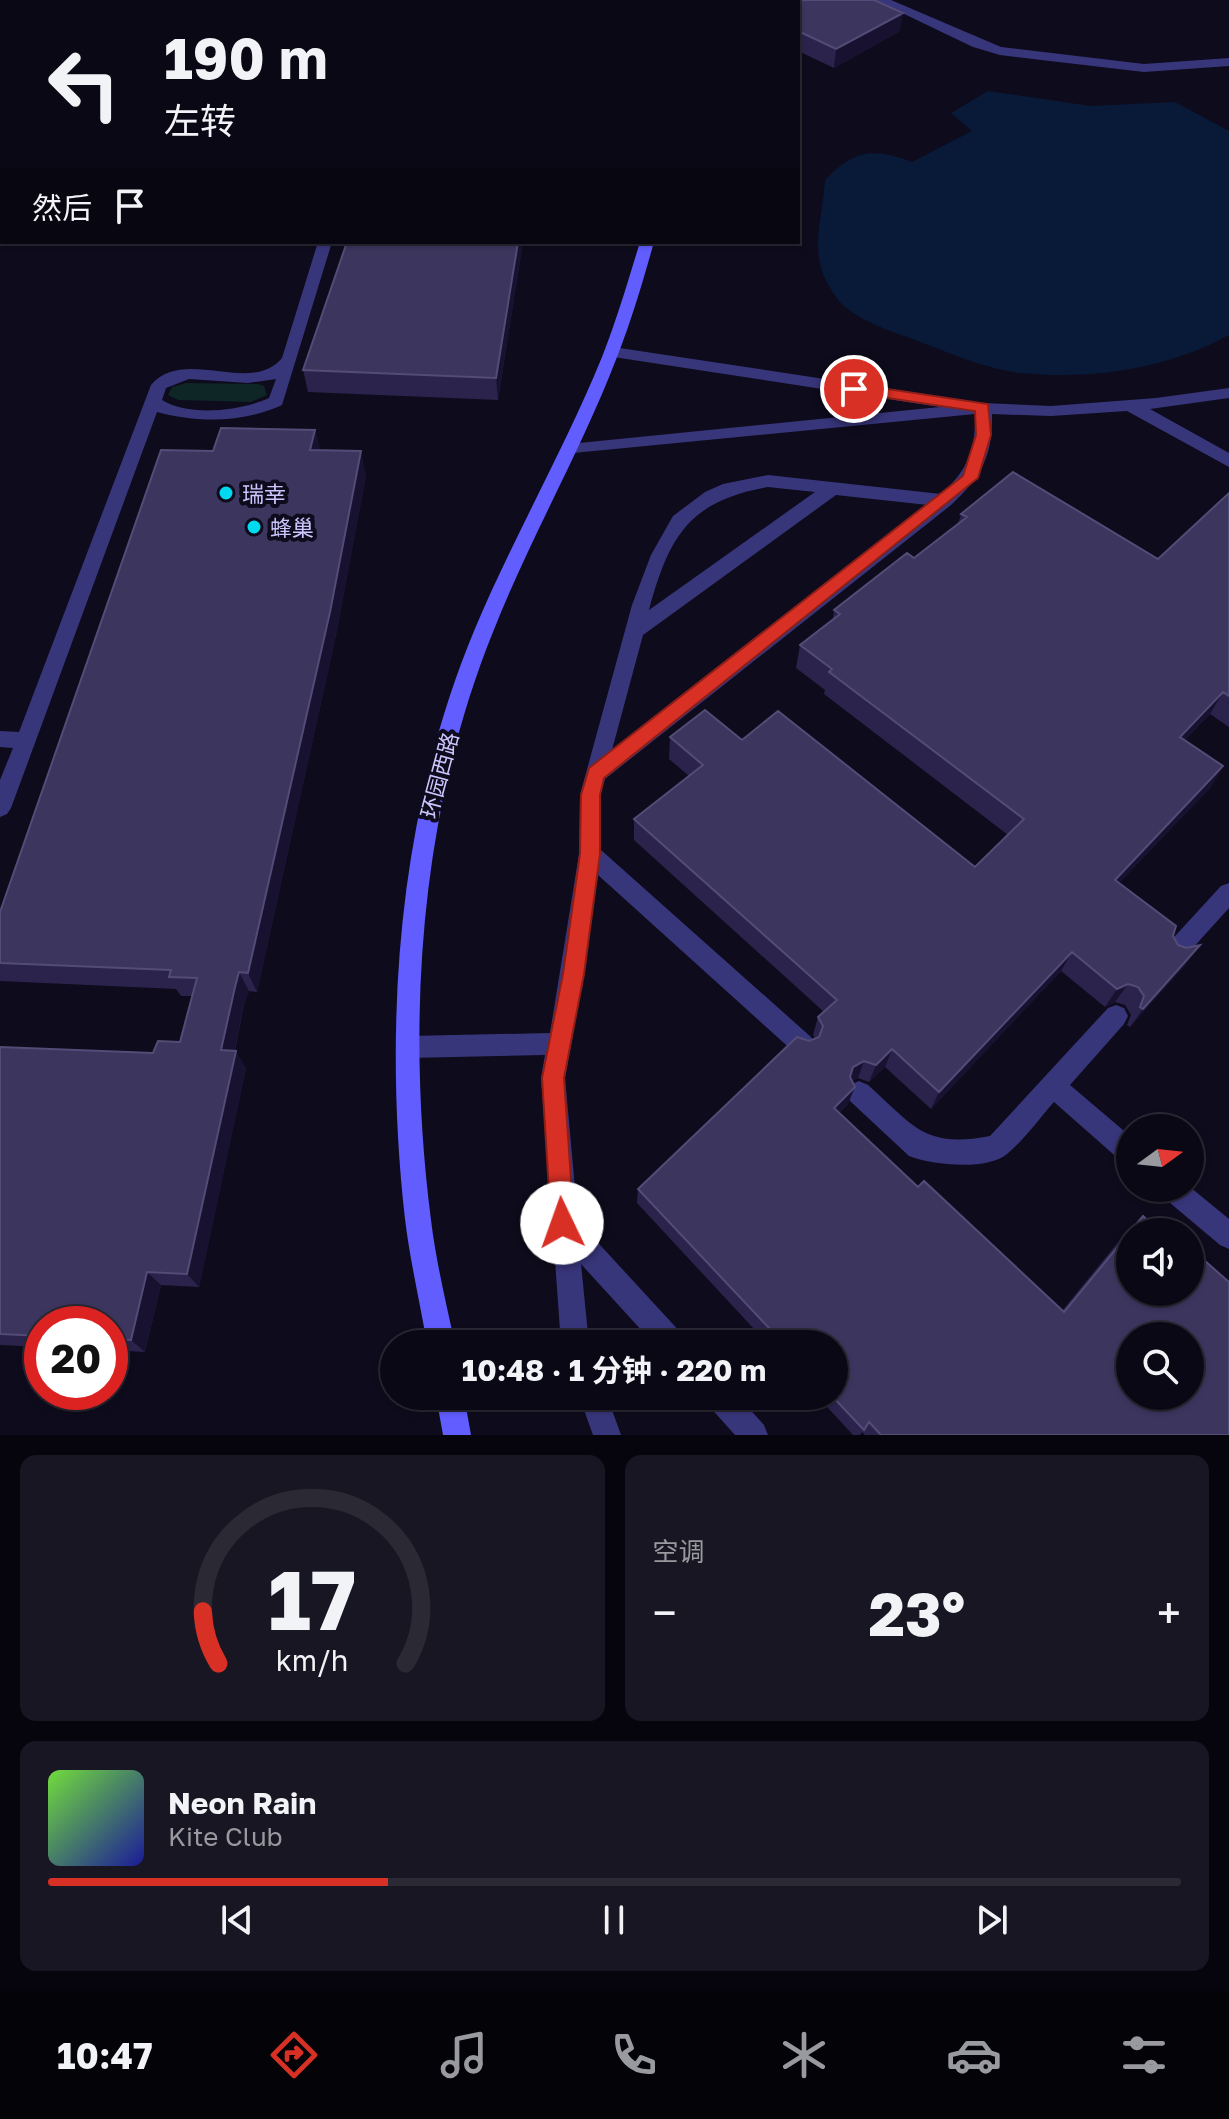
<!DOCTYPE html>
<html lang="zh">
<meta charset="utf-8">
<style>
body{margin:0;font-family:"Golos Text","Noto Sans SC",sans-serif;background:#181622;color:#f1f3f6;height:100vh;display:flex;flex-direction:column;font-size:30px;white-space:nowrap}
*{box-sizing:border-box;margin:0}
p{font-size:26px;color:#999aa0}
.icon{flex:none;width:44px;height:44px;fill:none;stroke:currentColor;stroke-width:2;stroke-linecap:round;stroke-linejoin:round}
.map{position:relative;height:1435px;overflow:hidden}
.details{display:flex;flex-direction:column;gap:20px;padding:20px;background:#06040c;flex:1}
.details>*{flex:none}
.hud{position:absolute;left:0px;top:0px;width:800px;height:244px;box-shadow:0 2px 6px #0004,0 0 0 2px #2a2934;background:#0a0815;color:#f1f3f6;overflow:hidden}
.needle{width:52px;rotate:75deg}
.fabs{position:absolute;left:1116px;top:1114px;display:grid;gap:16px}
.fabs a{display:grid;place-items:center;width:88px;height:88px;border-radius:50%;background:#0a0815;box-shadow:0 2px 6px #0004,0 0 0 2px #2a2934;font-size:40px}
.speed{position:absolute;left:24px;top:1306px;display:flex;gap:16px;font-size:40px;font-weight:700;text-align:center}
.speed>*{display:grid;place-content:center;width:104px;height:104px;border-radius:50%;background:#0a0815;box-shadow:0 2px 6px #0004,0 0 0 2px #2a2934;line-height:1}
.speed .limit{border:12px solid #d22;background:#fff;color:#111}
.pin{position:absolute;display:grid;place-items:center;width:68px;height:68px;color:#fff;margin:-34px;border:4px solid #fff;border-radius:50%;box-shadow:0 2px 8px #0007}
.me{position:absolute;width:88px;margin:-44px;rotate:357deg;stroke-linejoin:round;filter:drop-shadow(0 0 6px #0008)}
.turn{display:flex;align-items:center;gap:28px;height:168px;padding:0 32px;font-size:36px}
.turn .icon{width:104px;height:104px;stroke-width:2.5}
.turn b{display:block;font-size:56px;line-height:68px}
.then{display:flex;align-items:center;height:76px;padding:0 32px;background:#0003;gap:16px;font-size:30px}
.big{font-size:60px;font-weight:700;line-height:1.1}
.details .card{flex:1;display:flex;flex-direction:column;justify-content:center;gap:12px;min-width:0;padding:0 28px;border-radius:16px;background:#181622}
.details .dial{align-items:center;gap:0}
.dial svg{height:208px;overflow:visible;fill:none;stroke:#2a2934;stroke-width:7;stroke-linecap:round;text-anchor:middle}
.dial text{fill:#f1f3f6;stroke:none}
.song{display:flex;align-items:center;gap:24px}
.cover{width:96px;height:96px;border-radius:12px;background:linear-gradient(135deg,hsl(100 70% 55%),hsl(240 70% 35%))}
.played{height:8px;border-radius:4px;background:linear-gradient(90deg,#d93025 30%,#2a2934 30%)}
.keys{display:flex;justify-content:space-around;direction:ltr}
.heat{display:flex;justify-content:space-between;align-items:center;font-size:44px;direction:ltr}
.details .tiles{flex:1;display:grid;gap:20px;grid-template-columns:1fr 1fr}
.card:last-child{grid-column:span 2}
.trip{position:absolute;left:380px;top:1330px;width:468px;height:80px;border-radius:40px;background:#0a0815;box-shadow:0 2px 6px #0004,0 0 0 2px #2a2934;font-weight:700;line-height:80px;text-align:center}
.dock{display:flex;height:128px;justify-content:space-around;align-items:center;background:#040308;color:#999aa0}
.dock .icon{width:56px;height:56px}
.dock .selected{color:#d93025}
.dock b{font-size:36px;color:#f1f3f6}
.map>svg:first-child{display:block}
</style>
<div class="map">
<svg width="1229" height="1435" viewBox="0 0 1229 1435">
<rect width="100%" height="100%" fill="#0e0b1c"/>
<path fill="#0e2625" d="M186 383 258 384 264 386 267 395 251 402 178 400 168 395 172 387Z"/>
<path fill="#081a38" d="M988 91 1091 106 1175 102 1229 131V335C1167 369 1092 380 1021 373 984 369 945 351 910 338 889 331 848 316 836 297 806 256 822 226 825 180 855 149 874 148 912 162L972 131 951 113Z"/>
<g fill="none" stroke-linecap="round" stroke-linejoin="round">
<path fill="#38367b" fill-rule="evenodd" d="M390 0H402V2H390Z
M875 0H891L1001 47 1144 64 1229 58V66L1144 72 1000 55 973 47Z
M318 242H332L282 405C243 423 198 423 157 412L11 808 7 814 0 817V780L13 748 0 747V731L19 732 151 385C185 346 250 396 282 358ZM189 379 248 383 276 379 269 398C241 411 189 417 162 400L166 388Z
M613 347 983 403 1051 406 1156 398 1229 388V398L1150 409 1229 453V467L1127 411 1051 416 992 414C993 456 981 477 951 505L605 779 600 795 601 850 811 1037 815 1045 811 1053 803 1056 795 1053 598 875 584 974 565 1078 578 1221 682 1334 686 1344H654L581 1264 589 1344H561L553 1232 549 1223 552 1217 541 1078 545 1055 409 1058 401 1055 397 1047 401 1039 409 1036 550 1033 579 854 580 795 632 605 651 555 673 516 705 492 723 484 768 475 941 494C967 471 976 450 975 414L563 454 561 450 569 444 940 407 607 356 605 352ZM768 487 815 492 649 610C669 536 689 501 768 487ZM836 495 928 505 612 750 643 635Z
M1229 883V908L1181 961 1173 964 1165 961 1162 954 1165 947 1221 886Z
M1116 1005 1124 1008 1128 1016 1124 1024 1070 1085 1130 1136V1164L1121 1161 1054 1102C1039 1119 1024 1140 1007 1154 987 1171 932 1165 909 1156L850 1101 847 1093 850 1085 859 1081 868 1085C913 1125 924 1149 990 1136L1108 1008Z
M1190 1187 1229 1219V1249L1220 1245 1163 1197 1159 1188Z
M579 1396H607L621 1435H593Z
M705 1396H738L764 1425 768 1435H735L709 1406Z"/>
<path fill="#615dff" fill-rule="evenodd" d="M636 0H648V2H636Z
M640 242H654C643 281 632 319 617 357 581 451 530 538 493 632 419 815 406 1024 431 1220 436 1261 446 1303 455 1344H427C420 1302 410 1261 405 1219 383 1023 398 814 474 631 513 538 564 450 602 357 617 319 628 281 640 242Z
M436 1396H464L471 1435H443Z"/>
</g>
<path fill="#2b234b" d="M798 2 900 31 834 68 798 51Z
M523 242 498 400 308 392 303 370Z
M315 430 320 450 366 475 336 635 257 992 249 991 244 1005 235 1051 246 1068 199 1287 161 1285 145 1352 110 1350V1324H42V1347L0 1345V1047L153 1053 180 1042 192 996H181L176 989 0 981V912L213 451Z
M1229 493V727L1210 714 1185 740 1223 766 1210 788 1119 883 1173 936 1186 964 1130 1027 1127 1025 1131 1015 1125 1005 1115 1002 1105 1007 1061 971 931 1109 885 1067 869 1082 858 1078 852 1081 848 1104 839 1113 918 1187 1062 1311 1128 1230 1143 1216 1191 1259 1197 1254 1229 1435H865L862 1432 860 1435H853L817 1396H834V1344H768L637 1203 638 1189 809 1041 815 1038 813 1035 818 1017 824 1012 634 840V819L689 776 669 759 670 737 742 740 975 867 1008 835 824 694 825 690 796 668 800 645 833 619 834 610 914 558 958 524 961 514 1158 559Z"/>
<path fill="#181230" d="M903 13 900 31 834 68 836 49Z
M2 123V158L0 161V126Z
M518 242H523L498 400 496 378Z
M315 430 321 454 310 450Z
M361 451 366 475 336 635 257 992 248 973Z
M1223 692 1210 714 1167 758 1180 737Z
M1223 766 1210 788 1103 900 1115 880Z
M1200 945 1186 964 1130 1027 1143 1009Z
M1072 952 1061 971 931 1109 939 1092Z
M239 972 249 991 244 1005 231 1068 221 1050 235 987Z
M1128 984 1115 1002 1105 1007 1117 989Z
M892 1049 885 1067 869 1082 876 1065Z
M236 1051 246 1068 199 1287 187 1274Z
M864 1061 858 1078 847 1084 853 1067Z
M855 1087 848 1104 828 1124 834 1108Z
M147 1272 161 1285 145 1352 131 1340Z"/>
<path fill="#3c355e" stroke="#534c77" stroke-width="2" fill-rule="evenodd" d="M0 0H76L75 2H2V123L0 126Z
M409 0H550L549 2H408Z
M739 0H874L903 13 836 49 798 31V2H735Z
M347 242H518L496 378 303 370Z
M221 428 315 430 310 450 361 451 330 612 248 973 239 972 235 987 221 1050 236 1051 187 1274 147 1272 131 1340 110 1339V1324H42V1336L0 1334V1047L153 1053 158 1041 180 1042 197 978 169 977 171 970 0 963V912L161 450 213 451Z
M1013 472 1158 559 1229 493V696L1223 692 1180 737 1223 766 1115 880 1176 926 1173 936 1178 945 1186 948 1200 945 1143 1009 1140 1007 1144 996 1138 987 1128 984 1117 989 1072 952 939 1092 892 1049 876 1065 864 1061 853 1067 850 1077 855 1087 834 1108 918 1187 924 1181 1064 1312 1143 1216 1160 1232H1130V1292H1190V1258L1192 1260 1197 1254 1229 1282V1435H881L869 1422 864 1430 832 1396H834V1344H784L638 1189 797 1037 809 1041 819 1037 823 1026 818 1017 837 1000 634 819 703 765 670 737 705 710 742 740 778 711 975 867 1024 819 829 672 832 669 800 645 840 614 834 610 907 553 914 558 967 517 961 514ZM1130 1336H1190V1396H1130Z"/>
<path fill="#d93025" stroke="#8d1f18" stroke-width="2" d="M854 384 988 404 991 435 978 478 604 778 600 795V854L584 974 564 1078 574 1223 571 1231 562 1235 554 1231 551 1223 542 1078 563 974 580 854 581 795 589 768 963 476 976 435 975 411 848 392 846 389Z"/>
<g fill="#00daf1" stroke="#0e0b1c" stroke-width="3">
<circle cx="226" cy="493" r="8"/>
<circle cx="254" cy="527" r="8"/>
</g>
<g text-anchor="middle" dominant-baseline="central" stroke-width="8" stroke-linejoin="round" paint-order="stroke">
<g font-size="22" fill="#ccc6ff" stroke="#0e0b1c" text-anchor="start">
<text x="242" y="493">瑞幸</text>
<text x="270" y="527">蜂巢</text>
</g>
<g font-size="22" fill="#ccc6ff" stroke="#0e0b1c">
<text transform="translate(439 775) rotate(-75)">环园西路</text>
</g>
</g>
</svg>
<div class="fabs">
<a><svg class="needle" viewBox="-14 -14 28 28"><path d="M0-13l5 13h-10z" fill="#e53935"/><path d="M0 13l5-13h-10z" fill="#999aa0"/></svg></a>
<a><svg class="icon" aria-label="sound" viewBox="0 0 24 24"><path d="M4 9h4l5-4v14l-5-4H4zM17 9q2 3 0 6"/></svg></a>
<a><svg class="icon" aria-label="search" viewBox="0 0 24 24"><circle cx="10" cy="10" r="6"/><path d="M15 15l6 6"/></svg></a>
</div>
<div class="speed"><div class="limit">20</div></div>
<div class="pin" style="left:854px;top:389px;background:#d93025"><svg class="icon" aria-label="arrive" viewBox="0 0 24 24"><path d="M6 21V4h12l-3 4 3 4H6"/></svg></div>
<svg class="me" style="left:562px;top:1223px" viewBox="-20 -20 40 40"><circle r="19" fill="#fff"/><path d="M0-13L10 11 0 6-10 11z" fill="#d93025"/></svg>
<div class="trip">10:48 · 1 分钟 · 220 m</div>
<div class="hud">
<div class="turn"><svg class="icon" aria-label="left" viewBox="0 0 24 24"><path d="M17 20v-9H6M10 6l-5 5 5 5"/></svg><div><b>190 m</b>左转</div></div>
<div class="then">然后<svg class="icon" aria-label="arrive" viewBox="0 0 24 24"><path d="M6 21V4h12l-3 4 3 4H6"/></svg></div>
</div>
</div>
<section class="details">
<div class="tiles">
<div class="card dial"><svg viewBox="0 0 100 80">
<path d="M14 69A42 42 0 1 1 86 69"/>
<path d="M14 69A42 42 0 0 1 8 49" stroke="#d93025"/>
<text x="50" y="56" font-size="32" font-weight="700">17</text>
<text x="50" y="72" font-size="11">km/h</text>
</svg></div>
<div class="card"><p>空调</p>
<div class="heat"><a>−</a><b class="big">23°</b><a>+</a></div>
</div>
<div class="card">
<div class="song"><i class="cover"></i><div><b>Neon Rain</b><p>Kite Club</p></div></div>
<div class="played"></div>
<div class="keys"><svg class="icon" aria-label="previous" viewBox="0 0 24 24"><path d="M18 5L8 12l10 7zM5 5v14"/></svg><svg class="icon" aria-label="pause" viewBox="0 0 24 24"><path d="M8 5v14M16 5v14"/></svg><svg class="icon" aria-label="next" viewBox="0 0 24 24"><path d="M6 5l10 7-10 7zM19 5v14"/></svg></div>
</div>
</div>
</section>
<nav class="dock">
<b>10:47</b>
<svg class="icon selected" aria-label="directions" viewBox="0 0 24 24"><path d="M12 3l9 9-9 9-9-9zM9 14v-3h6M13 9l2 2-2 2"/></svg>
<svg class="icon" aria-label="music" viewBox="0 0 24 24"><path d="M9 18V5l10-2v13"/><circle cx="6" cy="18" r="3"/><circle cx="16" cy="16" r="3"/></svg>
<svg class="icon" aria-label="phone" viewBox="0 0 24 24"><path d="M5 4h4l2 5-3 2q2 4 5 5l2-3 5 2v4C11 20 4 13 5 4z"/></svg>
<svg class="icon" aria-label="climate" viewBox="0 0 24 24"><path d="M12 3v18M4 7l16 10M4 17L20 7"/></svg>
<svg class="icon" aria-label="car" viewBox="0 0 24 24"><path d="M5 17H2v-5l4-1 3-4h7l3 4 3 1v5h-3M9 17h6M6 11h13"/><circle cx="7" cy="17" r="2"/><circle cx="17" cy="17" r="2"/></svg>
<svg class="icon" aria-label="filters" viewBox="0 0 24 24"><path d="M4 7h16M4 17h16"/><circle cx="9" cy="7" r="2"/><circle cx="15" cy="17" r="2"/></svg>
</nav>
